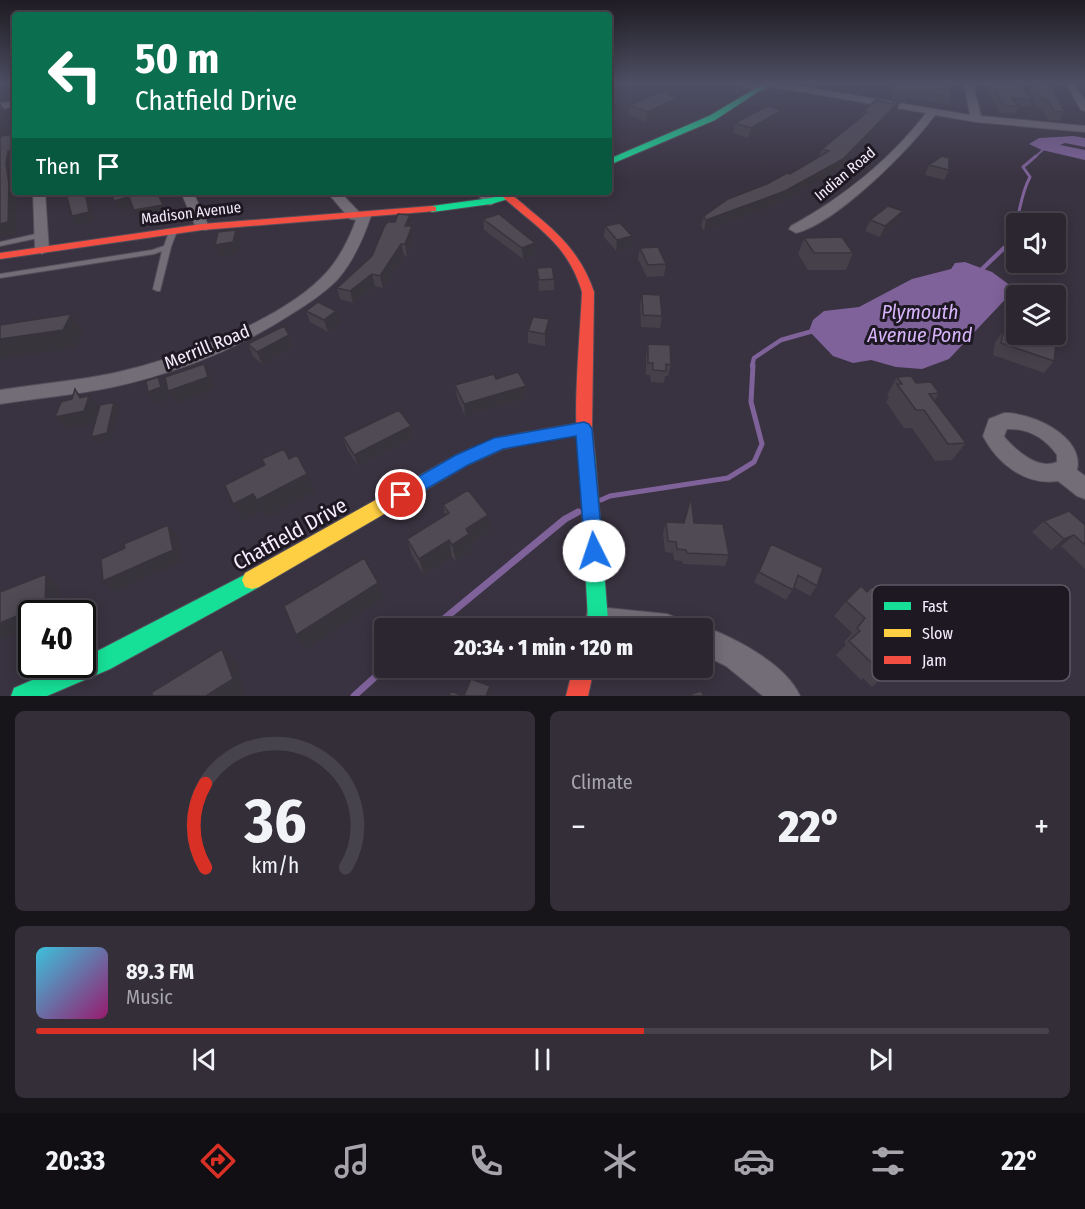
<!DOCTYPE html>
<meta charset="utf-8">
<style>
body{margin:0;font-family:"Fira Sans Condensed",sans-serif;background:#332e38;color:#f1f3f6;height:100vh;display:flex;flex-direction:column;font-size:22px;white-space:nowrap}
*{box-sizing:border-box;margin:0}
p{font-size:20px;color:#a6a5ab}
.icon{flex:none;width:33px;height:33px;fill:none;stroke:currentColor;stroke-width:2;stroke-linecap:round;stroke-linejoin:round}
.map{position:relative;height:696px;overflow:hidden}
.sheet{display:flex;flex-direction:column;gap:15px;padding:15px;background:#18151a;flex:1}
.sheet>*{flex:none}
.hud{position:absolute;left:12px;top:12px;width:600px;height:183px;border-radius:6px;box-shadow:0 3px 15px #0003,0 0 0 2px #47434c;background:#0b6e4f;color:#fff;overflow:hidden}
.buttons{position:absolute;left:1006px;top:213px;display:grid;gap:12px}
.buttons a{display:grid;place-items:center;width:60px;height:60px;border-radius:6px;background:#2b2630;box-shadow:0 3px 15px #0003,0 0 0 2px #47434c;font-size:30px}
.speed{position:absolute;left:18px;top:600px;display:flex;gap:12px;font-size:30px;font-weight:700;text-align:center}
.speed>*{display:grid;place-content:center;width:78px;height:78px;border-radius:50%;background:#2b2630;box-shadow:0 3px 15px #0003,0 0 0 2px #47434c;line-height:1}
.speed .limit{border:3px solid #111;border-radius:9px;background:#fff;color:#111}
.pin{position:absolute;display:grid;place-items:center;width:51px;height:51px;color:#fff;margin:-26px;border:3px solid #fff;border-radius:50%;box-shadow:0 2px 6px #0007}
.me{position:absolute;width:66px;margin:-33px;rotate:356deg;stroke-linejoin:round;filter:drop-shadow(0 0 4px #0008)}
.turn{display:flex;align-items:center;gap:21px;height:126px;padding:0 24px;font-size:27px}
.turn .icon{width:78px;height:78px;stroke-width:2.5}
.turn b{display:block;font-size:42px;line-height:51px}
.then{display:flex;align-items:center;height:57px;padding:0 24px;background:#0003;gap:12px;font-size:22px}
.big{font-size:45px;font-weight:800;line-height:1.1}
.sheet .card{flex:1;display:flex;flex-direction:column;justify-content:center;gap:9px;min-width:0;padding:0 21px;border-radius:9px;background:#332e38}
.sheet .dial{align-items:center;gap:0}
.dial svg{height:156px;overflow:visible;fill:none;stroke:#47434c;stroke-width:7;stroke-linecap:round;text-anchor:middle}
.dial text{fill:#f1f3f6;stroke:none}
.song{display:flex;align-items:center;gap:18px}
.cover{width:72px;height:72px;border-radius:9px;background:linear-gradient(135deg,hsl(190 70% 55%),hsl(320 70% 35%))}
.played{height:6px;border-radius:3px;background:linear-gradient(90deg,#d93025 60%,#47434c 60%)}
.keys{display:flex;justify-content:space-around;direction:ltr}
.heat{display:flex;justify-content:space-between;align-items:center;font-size:33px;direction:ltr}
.sheet .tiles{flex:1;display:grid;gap:15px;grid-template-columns:1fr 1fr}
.card:last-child{grid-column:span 2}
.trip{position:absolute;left:374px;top:618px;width:339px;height:60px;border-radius:6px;background:#2b2630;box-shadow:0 3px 15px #0003,0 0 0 2px #47434c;font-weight:800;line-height:60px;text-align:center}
.dock{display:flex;height:96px;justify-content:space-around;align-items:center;background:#110f13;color:#a6a5ab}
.dock .icon{width:42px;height:42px}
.dock .on{color:#d93025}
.dock b{font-size:27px;color:#f1f3f6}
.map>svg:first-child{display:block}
</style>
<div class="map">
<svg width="1085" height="696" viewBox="0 0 1085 696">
<rect width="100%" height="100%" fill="#393240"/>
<path fill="#7f629a" d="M1074 136 1085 138V147L1065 143 1060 145 1085 150V160L1042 150 1029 144 1039 138Z
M965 262 992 272 1015 289 949 359 922 369 896 367 871 360 853 363 833 356 809 331 813 320 824 311 859 307 912 279 951 269 955 263Z"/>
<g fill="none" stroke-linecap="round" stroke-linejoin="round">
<path stroke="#7f629a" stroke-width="2" d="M1034 158 1046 147"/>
<path stroke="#7f629a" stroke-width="3" d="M1003 250C1021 229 1017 200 1030 177L1023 167 1036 156"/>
<path stroke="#7f629a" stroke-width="4.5" d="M979 272 1004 248
M752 366 754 358 781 340 813 331"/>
<path stroke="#7f629a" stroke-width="5" d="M601 500 610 496 728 478 754 462 762 444 751 402 753 365"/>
<path stroke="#7f629a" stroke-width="7" d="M433 628 565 519 578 512
M354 696 385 668"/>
<g stroke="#534e5a" stroke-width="2">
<path id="lane" d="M170 229H173L177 231 171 247 160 291H157L153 289 162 251 154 254 0 278V274L152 250 164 246Z
M40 233 44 235 43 237 0 246V242Z"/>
</g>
<g stroke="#534e5a" stroke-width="2">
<path id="street" d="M736 84H753L767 88 762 91Z
M769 84H787L970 115 964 84H973L981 116 1085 126V132L976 122 935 115C910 149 837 223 796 233L789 229 791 226C842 198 890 160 926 113L773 87Z
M1066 84H1074L1085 100V111L1081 110Z
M15 101V107L0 109V103Z
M33 192H45L49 250 42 254 35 250Z
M181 192H193L209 227 207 230H197Z
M327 192H340L360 213H369L371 216C363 239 353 262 337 280 324 293 309 303 293 313 238 349 177 373 113 387 76 395 37 398 0 404V390C38 384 76 381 114 373 177 359 283 321 327 272 340 257 349 239 356 220L350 219Z
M475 192H489L498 201 491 205 486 204Z
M1004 413C1029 412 1085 435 1077 470L1085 476V499L1077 496 1058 481C1025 486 997 463 983 436L989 419ZM1007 429C1028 428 1045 438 1057 455V462C1038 470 1018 452 1005 438L1004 436Z
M598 607 667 614 677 618 681 628H588L585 620 588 610Z
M702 626C734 637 786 664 800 696H763L726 666 702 654V628H696Z"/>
</g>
<g stroke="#534e5a" stroke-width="2">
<path id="fast" d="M763 84H770L715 120 609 165V159L709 116Z
M516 192H533L491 204 432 212 427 209 432 206 491 198Z
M587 448 593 450 595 455 608 620 605 628H585L588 620 579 455 581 450Z
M252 571 259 573 262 580 259 587 110 669 47 696H11L14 688 69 664H82V659Z"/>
</g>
<g stroke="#534e5a" stroke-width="2">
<path id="slow" d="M584 422 589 424 592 428 589 432 503 449 468 465 259 587 252 589 245 587 242 580 245 573 456 455 500 437Z"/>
</g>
<g stroke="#534e5a" stroke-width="2">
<path id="jam" d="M508 194C516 197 524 205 531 211 560 234 582 256 594 292L592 428 595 455 593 460 587 462 581 460C570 437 581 324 582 292 568 245 539 229 505 199L503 197Z
M432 206 436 207V211L202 230 0 259V253L202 224Z
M573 668H594L588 696H566Z"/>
</g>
<use href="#lane" fill="#726d77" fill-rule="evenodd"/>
<use href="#street" fill="#726d77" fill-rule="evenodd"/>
<use href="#fast" fill="#16e098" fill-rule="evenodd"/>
<use href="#slow" fill="#ffcf43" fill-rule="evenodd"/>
<use href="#jam" fill="#f24e42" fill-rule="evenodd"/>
</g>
<path fill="#454049" d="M894 84 899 85V84H949L952 97 948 105 909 98 905 102 891 99V92Z
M984 84H1021L1033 100 1029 107 1018 106 1019 107 1015 114 1000 113Z
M1027 84H1050L1065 112 1059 121 1048 120 1042 109 1036 108Z
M893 100 897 110 839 169 782 202 704 231 701 226 704 216 767 184 790 174 819 156 822 149 861 117 863 111 892 104Z
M630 105 677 107 646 122 629 115Z
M779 119 748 138 733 133 735 123Z
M929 165 949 170 944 180 925 175Z
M903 211 898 222 880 237 865 231 870 220Z
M410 215 414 237 407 256 404 255 383 288 375 286 353 303 340 299 337 288 372 256 395 222Z
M483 219 535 243V255L523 259 484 230Z
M605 226 632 236 631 248 616 251 604 237Z
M804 238 853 253 846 270H808L798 254Z
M640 248 666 264 664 276 647 277 638 259Z
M537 268 554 279V290L539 291Z
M642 294 662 316 660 328 641 327 640 305Z
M306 311 340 323 328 332 310 322Z
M1004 330 1037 341 1040 338 1054 361 1044 373 993 355 995 342Z
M528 331H549L545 346 528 343Z
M289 335 293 347 262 364 253 356 248 344Z
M648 344 671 365 668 376H665L664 383 651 382 650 375H646V356Z
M897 377 916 383 939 393 934 401 966 443 952 460 935 461 912 428H904L886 402 889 398 887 395Z
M496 379 526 386V398L465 416 457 397 455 385Z
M411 426 414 438 358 466 347 449 343 437Z
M443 505 490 532 471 544 472 550 456 561 452 557 424 575 412 556 407 539 445 516Z
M1044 521 1085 525V569L1061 546 1051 550 1032 532Z
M666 522 694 523 729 555 725 566 683 564 682 561 674 560 673 553 665 552 663 533Z
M771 544 817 586 810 596 794 587 786 600 754 582Z
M846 601 898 631 908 663 892 677 888 673 872 687 863 678 861 680 836 655 846 645 844 642 852 633 834 616Z"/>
<path fill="#38343c" d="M0 84H5V100L0 101Z
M912 90 909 98 905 102 909 94Z
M678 98 677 107 646 122 647 112Z
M900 101 897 110 839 169 782 202 704 231 706 220 785 191Z
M0 103 5 111 8 146 1 136Z
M782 110 779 119 748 138 751 128Z
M12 134 15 139V162L13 174 15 192H16V195L17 234 0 238V224L6 163Z
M85 192H88L95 221 77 226 72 216Z
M157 192 167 214 139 220 134 210Z
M367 192H384L368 197Z
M129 197 134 207 119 210 114 201Z
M903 211 898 222 880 237 885 226Z
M410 215 414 237 407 256 405 244V226Z
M236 230 241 241 237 254 220 256 215 245Z
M632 236 631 248 616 251 617 240Z
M535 243V255L523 259 522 248Z
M401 244 404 255 383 288 380 276Z
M372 274 375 286 353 303 350 291Z
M336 311 340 323 328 332 324 320Z
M71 314 84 332 76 348 0 359V339Z
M549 319V331L545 346V334Z
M289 335 293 347 262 364 257 352Z
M204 364 211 376 215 389 176 403 168 391Z
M158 377 166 388 169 399 156 404 148 392Z
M526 386V398L465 416 464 404Z
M75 389 85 401 89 396 99 408 94 423 66 429 55 417 80 398Z
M114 402 119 408 111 439 96 442 91 437Z
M411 426 414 438 358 466 354 455Z
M307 474 315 491 267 518 263 511 244 521 233 504 253 494Z
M488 515 490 532 471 544 472 550 456 561 452 545 466 529Z
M168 525 178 536 182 561 115 592 103 581Z
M1074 535 1061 546 1051 550 1064 539Z
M449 540 452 557 424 575 419 559Z
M46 574 59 584 58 614H32V626L0 640V623Z
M378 583 384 598 306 650 296 635Z
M222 649 236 663 246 693 241 696H206Z
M490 686 492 696H486Z"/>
<path fill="#504a55" stroke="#38343c" stroke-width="1.5" d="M894 84 905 86V84H949L952 97 912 90 909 94 894 91Z
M991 84H1021L1033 100 1012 98 1019 107 1004 105Z
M1035 84H1050L1065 112 1054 111 1047 100 1041 99Z
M665 90 669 95 678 98 647 112 630 105Z
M876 100 893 104V100L900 101 843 159 785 191 706 220 704 216 728 199 767 184 787 173 790 174 829 151 822 149 867 112 863 111Z
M767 106 782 110 751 128 735 123Z
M0 123 1 136 12 134 10 151H8L6 163 9 184 8 222 0 224Z
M942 156 949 158V170L929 165Z
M65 192H85L89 212 72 216 67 197H65Z
M112 192H157L163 205 134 210 129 197 114 201Z
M888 206 903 211 885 226 870 220Z
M398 214 410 215 405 226H412L405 244H401L380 276 372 274 350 291 337 288 372 256 385 225 388 222H395Z
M499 214 535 243 522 248 483 219Z
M620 223 632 236 617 240 605 226Z
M236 230 233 242 215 245 218 232Z
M842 237 853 253H814L804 238Z
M658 247 666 264 648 265 640 248Z
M552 267 554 279 539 280 537 268Z
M642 294 660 295 662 316 643 315Z
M318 302 336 311 324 320 306 311Z
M71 314 63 330 0 339V325Z
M533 317 549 319 545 334 528 331Z
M284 326 289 335 257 352 248 344Z
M1004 330 1039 342 1040 338 1056 343 1054 361 1001 343Z
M648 344 670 345 671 365 666 364V371L653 370V363H648Z
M204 364 208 377 168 391 165 377Z
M518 372 526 386 464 404 455 385 494 374 496 379Z
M911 376 916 383 931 382 939 393 929 394 966 443 948 444 924 410H916L897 384H902L897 377Z
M158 377 161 387 148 392 146 381Z
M75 389 80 398 89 396 84 411 55 417 61 402 72 399Z
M114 402 107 433 91 437 100 405Z
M399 410 411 426 354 455 343 437Z
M284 449 289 459 297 455 307 474 257 500 253 494 233 504 225 485 265 465 262 459Z
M468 490 488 515 466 529 469 534 452 545 449 540 419 559 407 539 449 513 443 505Z
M691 498 694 523 723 524 729 555 687 553 686 550 677 549 676 542 668 541 666 522 684 523Z
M1069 511 1085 525V545L1074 535 1064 539 1044 521Z
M168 525 173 550 103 581 101 559 125 548 124 544Z
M771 544 823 568 817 586 798 575 793 590 759 572Z
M364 558 378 583 296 635 284 606Z
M46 574 45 604 0 623V592Z
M861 586 867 592 872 587 909 620 898 631 920 650 908 663 902 658 887 674 877 664 875 666 849 641 860 631 857 628 865 618 846 601Z
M222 649 233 679 206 696H152V692Z
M471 679 490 686 486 696H464Z
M451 691 463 696H449Z
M701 691 704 696H686Z"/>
<linearGradient id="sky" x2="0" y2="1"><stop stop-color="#1f1c23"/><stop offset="0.46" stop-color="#4e4f64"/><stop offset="1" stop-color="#4e4f64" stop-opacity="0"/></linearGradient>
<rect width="1085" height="181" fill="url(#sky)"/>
<path fill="#1a73e8" stroke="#114b97" stroke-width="1.5" d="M584 422 589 424 592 429 603 551 601 557 594 559 587 557 585 551 576 436 503 449 468 465 407 500 401 503 395 500 393 495 395 490 456 455 494 438Z"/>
<g text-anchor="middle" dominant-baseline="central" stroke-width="6" stroke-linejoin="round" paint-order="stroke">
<g font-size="15" fill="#f5edfe" stroke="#1e1823">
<text transform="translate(845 174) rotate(-40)">Indian Road</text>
<text transform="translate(191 213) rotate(-7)">Madison Avenue</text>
</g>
<g font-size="18" fill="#f5edfe" stroke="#1e1823">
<text transform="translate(207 347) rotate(-22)">Merrill Road</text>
</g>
<g font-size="20" font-style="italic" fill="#d8b5fa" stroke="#1e1823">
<text x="920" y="312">Plymouth<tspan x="920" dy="23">Avenue Pond</tspan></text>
</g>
<g font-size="21" fill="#f5edfe" stroke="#1e1823">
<text transform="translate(290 534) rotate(-29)">Chatfield Drive</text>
</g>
</g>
<rect x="872" y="585" width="198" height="96" rx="9" fill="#1e1823" stroke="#5e5865" stroke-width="1.5"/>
<rect x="884" y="602" width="27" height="8" fill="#16e098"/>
<rect x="884" y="629" width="27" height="8" fill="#ffcf43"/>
<rect x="884" y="656" width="27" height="8" fill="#f24e42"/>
<g font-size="16" fill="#f5edfe">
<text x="922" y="612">Fast</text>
<text x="922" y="639">Slow</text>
<text x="922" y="666">Jam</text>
</g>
</svg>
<div class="buttons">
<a><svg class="icon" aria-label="sound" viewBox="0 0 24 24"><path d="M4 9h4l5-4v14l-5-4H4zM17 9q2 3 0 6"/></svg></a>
<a><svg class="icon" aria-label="layers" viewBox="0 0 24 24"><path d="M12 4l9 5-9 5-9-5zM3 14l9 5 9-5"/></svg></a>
</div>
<div class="speed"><div class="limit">40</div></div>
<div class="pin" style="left:401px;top:495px;background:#d93025"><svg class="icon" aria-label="arrive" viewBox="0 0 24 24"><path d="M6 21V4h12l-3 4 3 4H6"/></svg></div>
<svg class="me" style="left:594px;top:551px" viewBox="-20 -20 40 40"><circle r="19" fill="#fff"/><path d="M0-13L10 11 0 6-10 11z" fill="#1a73e8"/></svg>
<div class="trip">20:34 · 1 min · 120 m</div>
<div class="hud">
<div class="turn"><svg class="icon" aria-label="left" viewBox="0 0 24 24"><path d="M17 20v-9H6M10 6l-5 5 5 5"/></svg><div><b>50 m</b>Chatfield Drive</div></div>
<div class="then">Then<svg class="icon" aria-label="arrive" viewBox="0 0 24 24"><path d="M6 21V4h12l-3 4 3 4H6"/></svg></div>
</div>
</div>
<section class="sheet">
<div class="tiles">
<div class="card dial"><svg viewBox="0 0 100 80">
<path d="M14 69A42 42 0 1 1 86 69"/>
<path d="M14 69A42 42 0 0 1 14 26" stroke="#d93025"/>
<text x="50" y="56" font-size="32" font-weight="700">36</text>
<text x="50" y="72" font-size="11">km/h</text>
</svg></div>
<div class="card"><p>Climate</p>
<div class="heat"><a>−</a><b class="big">22°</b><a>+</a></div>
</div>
<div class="card">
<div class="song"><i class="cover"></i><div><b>89.3 FM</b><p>Music</p></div></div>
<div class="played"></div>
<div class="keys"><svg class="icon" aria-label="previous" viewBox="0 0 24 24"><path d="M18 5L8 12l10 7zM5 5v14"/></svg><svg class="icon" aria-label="pause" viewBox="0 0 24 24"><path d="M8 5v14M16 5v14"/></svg><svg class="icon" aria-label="next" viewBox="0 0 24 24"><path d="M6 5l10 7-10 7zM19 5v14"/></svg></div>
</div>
</div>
</section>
<nav class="dock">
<b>20:33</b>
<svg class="icon on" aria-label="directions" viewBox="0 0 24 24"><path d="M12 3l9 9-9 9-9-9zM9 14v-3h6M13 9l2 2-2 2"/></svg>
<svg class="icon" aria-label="music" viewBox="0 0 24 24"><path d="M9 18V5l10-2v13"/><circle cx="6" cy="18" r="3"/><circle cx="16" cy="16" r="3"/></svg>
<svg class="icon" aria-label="phone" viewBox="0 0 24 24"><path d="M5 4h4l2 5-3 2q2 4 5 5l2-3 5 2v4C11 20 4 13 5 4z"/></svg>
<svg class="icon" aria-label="climate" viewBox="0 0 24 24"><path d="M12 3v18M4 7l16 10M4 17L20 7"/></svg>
<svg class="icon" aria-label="car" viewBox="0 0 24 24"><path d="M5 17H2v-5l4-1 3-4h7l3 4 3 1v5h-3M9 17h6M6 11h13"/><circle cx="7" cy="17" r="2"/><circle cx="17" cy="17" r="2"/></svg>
<svg class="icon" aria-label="filters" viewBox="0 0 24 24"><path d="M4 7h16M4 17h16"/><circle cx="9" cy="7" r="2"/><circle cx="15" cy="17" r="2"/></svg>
<b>22°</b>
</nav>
